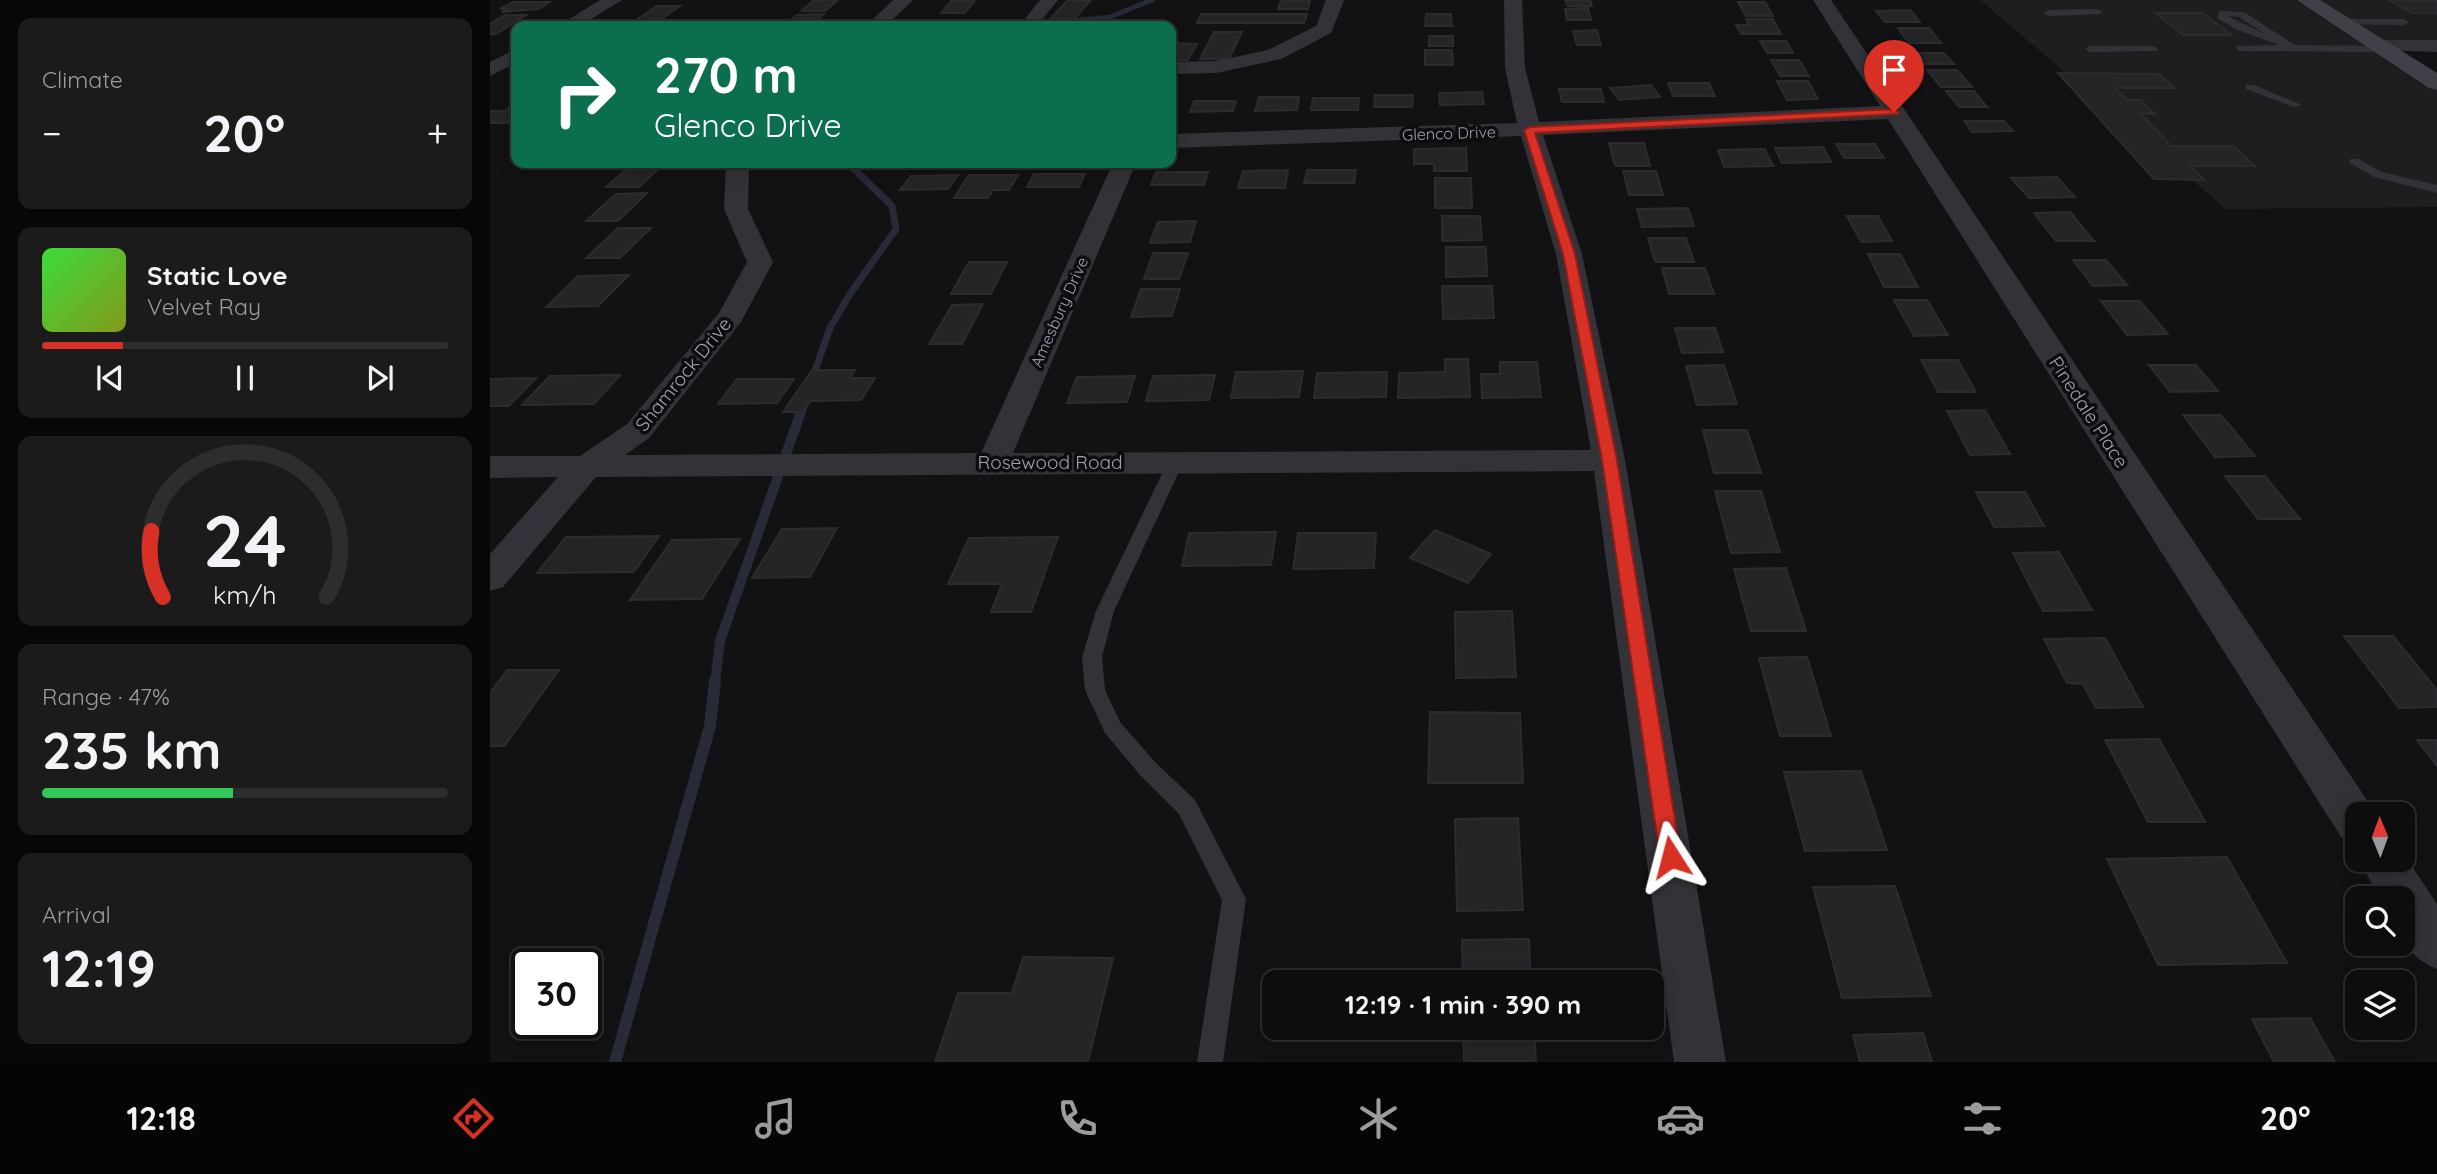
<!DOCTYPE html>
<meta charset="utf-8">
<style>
body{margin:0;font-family:Quicksand,sans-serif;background:#1c1b1c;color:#f1f3f6;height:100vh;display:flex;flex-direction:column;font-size:26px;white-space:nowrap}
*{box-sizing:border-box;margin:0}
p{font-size:23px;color:#9b9c9e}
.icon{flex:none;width:38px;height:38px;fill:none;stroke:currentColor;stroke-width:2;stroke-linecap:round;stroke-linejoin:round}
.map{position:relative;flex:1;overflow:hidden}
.details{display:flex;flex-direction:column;gap:18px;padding:18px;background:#080708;width:490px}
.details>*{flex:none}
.top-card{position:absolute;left:21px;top:21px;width:665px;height:147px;border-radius:14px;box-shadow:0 4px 18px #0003,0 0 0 2px #2e2d2e;background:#0b6e4f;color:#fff;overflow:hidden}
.needle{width:46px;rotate:359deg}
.buttons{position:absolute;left:1855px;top:802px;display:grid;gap:14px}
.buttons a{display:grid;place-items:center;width:70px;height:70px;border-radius:14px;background:#0e0d0e;box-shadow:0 4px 18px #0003,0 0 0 2px #2e2d2e;font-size:35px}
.speed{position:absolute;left:21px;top:948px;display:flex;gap:14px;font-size:35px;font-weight:700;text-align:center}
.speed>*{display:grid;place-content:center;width:91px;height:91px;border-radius:50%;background:#0e0d0e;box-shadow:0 4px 18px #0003,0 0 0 2px #2e2d2e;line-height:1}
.speed .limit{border:4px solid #111;border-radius:10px;background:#fff;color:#111}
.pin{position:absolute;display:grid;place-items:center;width:60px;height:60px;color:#fff;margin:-72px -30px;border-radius:50% 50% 50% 0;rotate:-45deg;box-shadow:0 0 7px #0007}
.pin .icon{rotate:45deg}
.me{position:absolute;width:77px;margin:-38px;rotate:351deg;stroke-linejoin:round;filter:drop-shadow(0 0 5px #0008)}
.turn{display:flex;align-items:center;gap:24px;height:147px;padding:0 28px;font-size:32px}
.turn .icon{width:91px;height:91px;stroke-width:2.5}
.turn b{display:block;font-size:49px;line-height:60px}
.big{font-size:52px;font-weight:800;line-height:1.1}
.details .tile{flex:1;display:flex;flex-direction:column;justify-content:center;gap:10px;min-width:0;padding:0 24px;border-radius:14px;background:#1c1b1c}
.details .dial{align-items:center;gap:0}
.dial svg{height:182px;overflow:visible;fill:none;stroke:#2e2d2e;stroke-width:7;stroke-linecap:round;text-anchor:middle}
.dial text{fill:#f1f3f6;stroke:none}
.song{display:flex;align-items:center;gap:21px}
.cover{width:84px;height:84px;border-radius:10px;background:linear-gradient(135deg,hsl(120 70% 55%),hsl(70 70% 35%))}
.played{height:7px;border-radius:4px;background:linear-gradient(90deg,#d93025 20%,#2e2d2e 20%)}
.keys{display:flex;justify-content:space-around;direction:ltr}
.heat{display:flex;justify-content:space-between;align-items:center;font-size:38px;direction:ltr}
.charge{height:10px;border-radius:5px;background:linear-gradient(90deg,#34c759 47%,#2e2d2e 0)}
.trip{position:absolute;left:772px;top:970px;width:402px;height:70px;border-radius:14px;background:#0e0d0e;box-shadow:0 4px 18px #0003,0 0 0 2px #2e2d2e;font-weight:800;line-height:70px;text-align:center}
.dock{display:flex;height:112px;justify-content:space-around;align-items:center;background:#060506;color:#9b9c9e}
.dock .icon{width:49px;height:49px}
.dock .selected{color:#d93025}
.dock b{font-size:32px;color:#f1f3f6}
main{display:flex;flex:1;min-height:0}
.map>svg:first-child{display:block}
</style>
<main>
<section class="details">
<div class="tile"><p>Climate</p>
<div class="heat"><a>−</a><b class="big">20°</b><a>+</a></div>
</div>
<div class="tile">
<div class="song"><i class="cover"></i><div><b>Static Love</b><p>Velvet Ray</p></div></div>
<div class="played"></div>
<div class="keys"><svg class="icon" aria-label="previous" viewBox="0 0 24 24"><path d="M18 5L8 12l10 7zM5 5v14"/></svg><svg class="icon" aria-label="pause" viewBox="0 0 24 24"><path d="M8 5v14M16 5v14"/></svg><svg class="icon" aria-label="next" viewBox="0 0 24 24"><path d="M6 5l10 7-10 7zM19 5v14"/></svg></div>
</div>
<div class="tile dial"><svg viewBox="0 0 100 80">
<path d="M14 69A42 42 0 1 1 86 69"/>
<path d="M14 69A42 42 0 0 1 9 40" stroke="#d93025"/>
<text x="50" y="56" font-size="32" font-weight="700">24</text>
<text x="50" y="72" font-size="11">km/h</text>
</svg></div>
<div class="tile"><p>Range · 47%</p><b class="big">235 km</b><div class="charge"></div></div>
<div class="tile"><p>Arrival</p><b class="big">12:19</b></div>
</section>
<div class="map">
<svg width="1947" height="1062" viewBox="0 0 1947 1062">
<rect width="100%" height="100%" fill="#121113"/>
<path fill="#1e1d20" d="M1490 0H1947V49H1900L1947 80V207L1736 209Z"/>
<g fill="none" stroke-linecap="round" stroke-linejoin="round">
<path stroke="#272a37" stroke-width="5" d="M534 26 620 17 662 0
M361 163 364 170"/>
<path stroke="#272a37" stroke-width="7" d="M321 382 340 328 360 294 406 229 402 206 363 168"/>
<path stroke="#272a37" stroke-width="10" d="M225 682 230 641 315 400"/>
<path stroke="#272a37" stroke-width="12" d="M125 1062 220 726 225 681"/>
</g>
<path fill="#252427" stroke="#2d2b2f" stroke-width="2" d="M324 0H348L335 11H311Z
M462 0H485L475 13H451Z
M578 0H601L578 26H553Z
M791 0H820L818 9H788Z
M1075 0H1100L1102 6H1077Z
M1899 0H1947V13H1922Z
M23 2H60L48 9 12 12 18 9H10Z
M1248 2H1275L1283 16H1256Z
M167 6H190L166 23H142Z
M1098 8 1101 20H1077L1075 9Z
M1420 10 1430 22H1395L1386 11Z
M1665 13H1712L1742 35H1693Z
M334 14 321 26H293L307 15Z
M711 14H817L814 23H707Z
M936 14H961L962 26H935Z
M15 15H36L6 34H0V24Z
M1256 19H1283L1291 34H1251L1246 25H1259Z
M1408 28H1439L1451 43H1419Z
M1107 30 1111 45H1087L1083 31Z
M724 32H752L739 59H710Z
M939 36H963V46H939Z
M1270 41H1296L1303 53H1277Z
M681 43 707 44 698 60H681Z
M935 50H962L963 65H935Z
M1424 53H1454L1464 64H1434Z
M1281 60H1309L1319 76H1290Z
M1437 70H1467L1482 87H1451Z
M1568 73 1669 74 1684 88H1625L1637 100H1651L1665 114 1650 113 1681 146H1743L1765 166H1700L1714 180 1664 179Z
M1287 81H1318L1328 99 1297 100Z
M1178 83H1219L1225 96H1183Z
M1161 85 1170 97 1129 100 1120 88Z
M1069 89H1111L1114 102H1072Z
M1456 91H1484L1497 107H1469Z
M992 92 994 104 950 105 949 93Z
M885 95H923L922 107H884Z
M769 97H809L807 110 765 111Z
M823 98H869L868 110H821Z
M704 101H746L743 111 700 112Z
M25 104 26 123H0V111H15Z
M1474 121H1514L1523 131 1482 132Z
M1119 143H1154L1160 166H1125Z
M1346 144H1385L1394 158H1354Z
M1333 147 1341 162 1292 163 1285 148Z
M976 148 977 171H944V164H924V149Z
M1275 149 1283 166 1234 167 1228 150Z
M143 163H175L149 187H116Z
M798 170 795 188H748L753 171Z
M817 170H866L864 183H814Z
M1133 171H1166L1173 195H1139Z
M666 172H718L714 185H661Z
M544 174H595L589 187H537Z
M468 175 458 189 410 190 421 176Z
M479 175H528L519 190H503L498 198H464Z
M1567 177 1585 197 1539 198 1521 178Z
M945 178H981L982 208H945Z
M157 193 128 221H96L126 194Z
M1198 208 1204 226 1152 227 1147 209Z
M1580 212 1604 241H1566L1544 213Z
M952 216H990L992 240 952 241Z
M1357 216H1388L1402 241 1371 242Z
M706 221 700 242 660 243 668 222Z
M128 228H161L130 258H96Z
M1158 238H1196L1204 262H1165Z
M956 247H996L997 276 956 277Z
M663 253H698L689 279H654Z
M1378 254H1410L1428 287H1394Z
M1583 260H1616L1637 285 1603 286Z
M479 262H517L501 294H461Z
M1172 268H1215L1224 294H1179Z
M139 275 108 306 56 307 88 276Z
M952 286H1002L1004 318 953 319Z
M651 289H690L682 316 641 317Z
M1404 300H1437L1458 335 1424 336Z
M1611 301H1650L1678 334 1637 335Z
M493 304 472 344H439L462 305Z
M1185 328H1225L1233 352 1192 353Z
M955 359H978L980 397 908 398 909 373 955 372Z
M1431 360H1468L1486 392H1448Z
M1010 362H1047L1051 397 992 398 991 374H1010Z
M1234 365 1247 404 1207 405 1196 366Z
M1659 365H1706L1728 391 1680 392Z
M322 370H365L360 378H385L371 400 320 401 313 412H293Z
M813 371 809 397 741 398 746 372Z
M897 372 896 397 824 398 827 373Z
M130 375 104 404 32 405 60 376Z
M725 375 719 400 656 401 663 376Z
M645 376 637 402 577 403 587 377Z
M46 378 19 406H0V379Z
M247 379H304L287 403 228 404Z
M1495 410 1520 454 1480 455 1457 411Z
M1693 415H1731L1765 456 1725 457Z
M1213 430H1257L1271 473H1224Z
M1735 476H1775L1810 519H1768Z
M1225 491H1271L1290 552 1241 553Z
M1486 492H1535L1554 526 1504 527Z
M347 528 320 577 262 578 292 529Z
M945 530 1001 554 978 583 920 558Z
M786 532 781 565 692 566 699 533Z
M808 533H886L884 568 803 569Z
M169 536 144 572 47 573 76 537Z
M568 537 541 612H501L512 584H458L479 538Z
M250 539 212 599 140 600 182 540Z
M1569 552 1602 610 1553 611 1523 553Z
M1296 568 1316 631H1261L1244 569Z
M1022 611 1026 677 966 678 965 612Z
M1854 636H1903L1947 690V707L1909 708Z
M1615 638 1653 707 1606 708 1593 684 1577 683 1554 639Z
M1317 657 1341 736H1290L1269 658Z
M17 670H69L14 746H0V693Z
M940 712 1030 713 1033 783H938Z
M1669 739 1715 822H1658L1615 740Z
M1927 740H1947V766Z
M1371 771 1397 850 1315 851 1294 772Z
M1028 818 1033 910 967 911 965 819Z
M1737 857 1797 963 1668 965 1617 859Z
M1405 886 1441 996 1352 998 1323 887Z
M1039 939 1041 982H973L972 940Z
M533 957 623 958 598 1062H445L468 993H522Z
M1820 1018 1845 1062H1784L1762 1019Z
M973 1027H1044L1046 1062H974Z
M1433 1033 1442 1062H1370L1363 1035Z"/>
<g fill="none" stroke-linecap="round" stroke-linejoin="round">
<path fill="#333238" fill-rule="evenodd" d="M1607 9 1612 12 1610 14 1559 16 1554 13 1559 10Z
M1729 11 1754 12 1805 45 1895 46 1900 49 1895 52 1750 51 1747 50V46L1789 45 1745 29 1727 18ZM1737 16 1749 17 1775 34Z
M1848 19H1914L1919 22 1914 25 1851 24 1846 21Z
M1663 46 1668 49 1666 51 1600 52 1595 49 1600 46Z
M1756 85H1764L1812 105 1803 107 1756 89Z
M1860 159H1868L1892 172 1947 185V193L1884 177 1860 163Z
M686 456 694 461 624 611 612 657 615 690 630 722 666 763 705 800 756 899 733 1062H707L732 900 689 814 650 775 615 733 595 690 592 657 606 611 678 461Z"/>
<path fill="#333238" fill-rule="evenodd" d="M110 0H132L90 26H68Z
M403 0H423L396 26H376Z
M550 0H568L547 26H529Z
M836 0H854L841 33 791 59 726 73 681 74V62L726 61 778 50 826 26Z
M1014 0H1032L1035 68 1049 122 1390 106 1323 0H1341L1883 809 1885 814H1867V843L1851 837 1398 119 1053 135 1092 254 1135 460 1236 1062H1184L1104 471 106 477 13 587 0 591V554L68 477 0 478V456H90L137 424 229 313 257 262 234 209 236 163H259L258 209 283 262 251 322 159 438 135 455 491 453 623 163H646L523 453 1101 450 1066 254 1031 136 681 148V134L1027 123 1015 68Z
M1891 40H1947V52L1884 50 1881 46Z
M26 49V63L0 76V62Z
M1913 853 1947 904V969C1911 955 1913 932 1913 898H1890L1868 859H1913Z"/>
<path fill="#414048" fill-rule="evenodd" d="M1807 0H1830L1947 73V90L1939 88Z"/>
</g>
<path fill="#d93025" stroke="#8d1f18" stroke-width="2" d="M1404 109 1409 112 1408 114 1045 133 1085 254 1127 460 1191 857 1188 864 1181 866 1173 864 1170 857 1112 460 1073 254 1034 130 1040 127Z"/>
<g text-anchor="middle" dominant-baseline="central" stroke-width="7" stroke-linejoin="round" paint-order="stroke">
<g font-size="16" fill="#a2a1b5" stroke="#0d0c0e">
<text transform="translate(959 133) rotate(-2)">Glenco Drive</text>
<text transform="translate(569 312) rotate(-66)">Amesbury Drive</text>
</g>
<g font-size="19" fill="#a2a1b5" stroke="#0d0c0e">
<text transform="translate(193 374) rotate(-51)">Shamrock Drive</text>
<text transform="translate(1599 412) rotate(57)">Pinedale Place</text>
<text x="560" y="462">Rosewood Road</text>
</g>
</g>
</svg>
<div class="buttons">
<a><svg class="needle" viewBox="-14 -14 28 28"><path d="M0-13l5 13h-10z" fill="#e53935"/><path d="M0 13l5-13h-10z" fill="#9b9c9e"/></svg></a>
<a><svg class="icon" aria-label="search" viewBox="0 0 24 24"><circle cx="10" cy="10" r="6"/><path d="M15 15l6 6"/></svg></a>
<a><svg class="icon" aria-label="layers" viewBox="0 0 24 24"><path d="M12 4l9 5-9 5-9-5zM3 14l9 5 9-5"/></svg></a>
</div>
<div class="speed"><div class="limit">30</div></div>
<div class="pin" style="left:1404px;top:112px;background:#d93025"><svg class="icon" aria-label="arrive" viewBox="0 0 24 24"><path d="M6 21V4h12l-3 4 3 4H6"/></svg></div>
<svg class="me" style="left:1181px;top:857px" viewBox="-20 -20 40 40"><path d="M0-17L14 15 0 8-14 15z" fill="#d93025" stroke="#fff" stroke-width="4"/></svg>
<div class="trip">12:19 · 1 min · 390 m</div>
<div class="top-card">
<div class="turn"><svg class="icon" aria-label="right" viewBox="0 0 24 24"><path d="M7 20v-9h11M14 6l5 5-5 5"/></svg><div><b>270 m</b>Glenco Drive</div></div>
</div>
</div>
</main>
<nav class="dock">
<b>12:18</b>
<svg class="icon selected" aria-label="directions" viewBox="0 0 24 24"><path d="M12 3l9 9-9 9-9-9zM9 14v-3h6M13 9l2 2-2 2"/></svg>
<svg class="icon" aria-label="music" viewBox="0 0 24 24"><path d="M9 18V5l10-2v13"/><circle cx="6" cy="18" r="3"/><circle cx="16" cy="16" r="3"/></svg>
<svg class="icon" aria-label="phone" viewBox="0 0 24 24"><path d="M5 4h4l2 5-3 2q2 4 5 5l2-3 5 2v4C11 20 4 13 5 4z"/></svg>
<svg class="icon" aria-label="climate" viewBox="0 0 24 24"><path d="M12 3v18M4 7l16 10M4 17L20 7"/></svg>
<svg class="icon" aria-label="car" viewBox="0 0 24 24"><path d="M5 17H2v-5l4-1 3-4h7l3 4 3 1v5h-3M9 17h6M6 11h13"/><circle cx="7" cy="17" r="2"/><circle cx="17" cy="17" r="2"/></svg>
<svg class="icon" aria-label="filters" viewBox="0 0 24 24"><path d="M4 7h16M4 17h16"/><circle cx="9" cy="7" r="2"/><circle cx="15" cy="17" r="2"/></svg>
<b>20°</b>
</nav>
